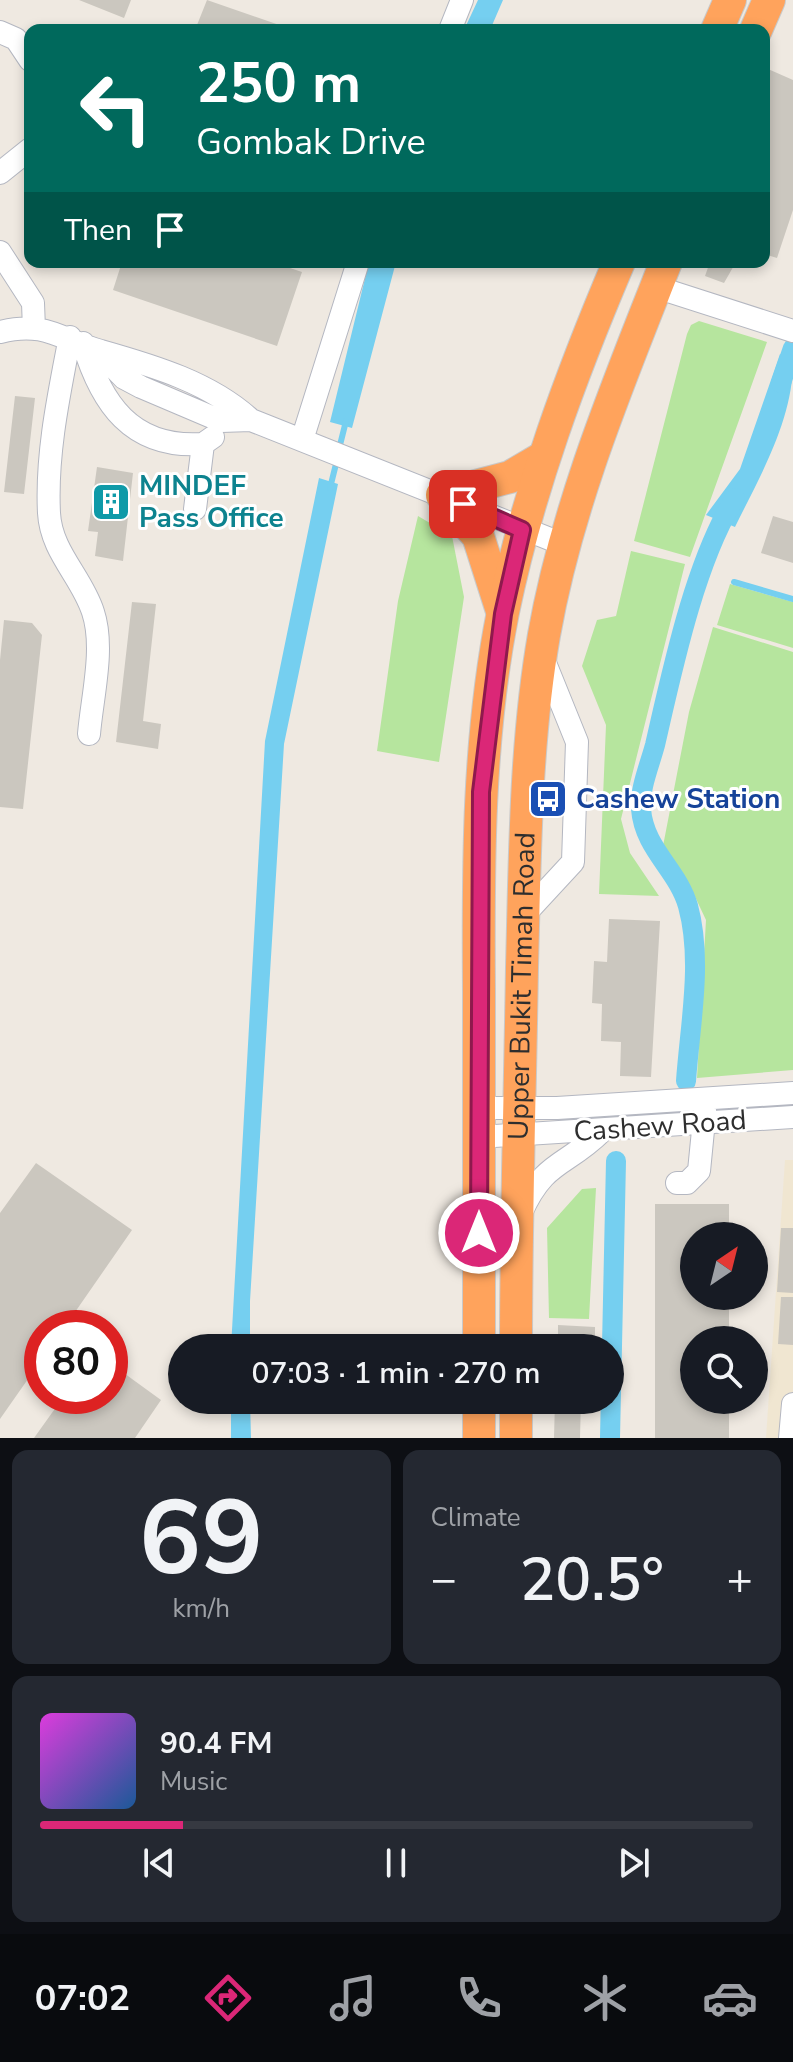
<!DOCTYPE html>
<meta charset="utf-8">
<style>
body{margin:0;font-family:"Nunito Sans",sans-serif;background:#242831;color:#f1f3f6;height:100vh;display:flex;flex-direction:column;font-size:30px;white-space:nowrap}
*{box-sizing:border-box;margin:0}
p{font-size:26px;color:#9ea1a6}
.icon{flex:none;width:44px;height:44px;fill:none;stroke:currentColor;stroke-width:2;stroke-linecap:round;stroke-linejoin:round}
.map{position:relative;height:1438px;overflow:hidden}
.sheet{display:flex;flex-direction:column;gap:12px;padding:12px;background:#0d0f14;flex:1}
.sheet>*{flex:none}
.hud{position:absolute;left:24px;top:24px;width:746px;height:244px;border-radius:16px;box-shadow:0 4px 12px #0003;background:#00695c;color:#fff;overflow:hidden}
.needle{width:52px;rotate:35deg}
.controls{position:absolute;left:680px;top:1222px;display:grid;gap:16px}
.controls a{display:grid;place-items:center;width:88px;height:88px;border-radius:50%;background:#171b24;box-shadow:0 4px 12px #0003;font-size:40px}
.speed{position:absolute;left:24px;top:1310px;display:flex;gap:16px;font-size:40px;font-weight:700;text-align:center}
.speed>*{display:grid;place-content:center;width:104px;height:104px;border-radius:50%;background:#171b24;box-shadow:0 4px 12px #0003;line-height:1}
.speed .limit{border:12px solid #d22;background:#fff;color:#111}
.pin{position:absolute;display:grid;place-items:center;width:68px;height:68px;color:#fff;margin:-34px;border-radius:16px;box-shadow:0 4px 12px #0006}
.me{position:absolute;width:88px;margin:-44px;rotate:0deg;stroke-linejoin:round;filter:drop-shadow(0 0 6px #0008)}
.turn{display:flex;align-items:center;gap:28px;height:168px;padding:0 40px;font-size:36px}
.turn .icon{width:104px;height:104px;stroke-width:2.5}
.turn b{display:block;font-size:56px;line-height:68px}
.then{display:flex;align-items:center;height:76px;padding:0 40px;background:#0003;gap:16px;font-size:30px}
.big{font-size:60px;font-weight:600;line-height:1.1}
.sheet .card{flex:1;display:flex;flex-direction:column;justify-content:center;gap:12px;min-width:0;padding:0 28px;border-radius:16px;background:#242831}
.sheet .dial{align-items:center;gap:0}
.dial b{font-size:104px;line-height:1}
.song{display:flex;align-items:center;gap:24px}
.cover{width:96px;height:96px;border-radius:12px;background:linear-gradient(135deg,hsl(300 70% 55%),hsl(210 70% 35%))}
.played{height:8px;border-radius:4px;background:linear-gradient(90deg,#db2777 20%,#363941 20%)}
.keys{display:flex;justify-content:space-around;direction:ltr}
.heat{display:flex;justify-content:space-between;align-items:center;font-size:44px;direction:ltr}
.sheet .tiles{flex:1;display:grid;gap:12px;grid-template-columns:1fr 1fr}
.card:last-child{grid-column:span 2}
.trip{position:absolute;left:168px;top:1334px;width:456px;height:80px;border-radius:40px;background:#171b24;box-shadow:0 4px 12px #0003;font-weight:600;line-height:80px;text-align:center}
.menu{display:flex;height:128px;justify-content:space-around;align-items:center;background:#090b0e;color:#9ea1a6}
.menu .icon{width:56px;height:56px}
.menu .active{color:#db2777}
.menu b{font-size:36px;color:#f1f3f6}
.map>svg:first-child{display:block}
</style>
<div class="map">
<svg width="793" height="1438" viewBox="0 0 793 1438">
<rect width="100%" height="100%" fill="#efe9e1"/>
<path fill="#f0e6d1" d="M785 1160H793V1438H766Z"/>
<path fill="#b6e59e" d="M699 321 767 342 690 557 634 541 687 334 691 325Z
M418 516 452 536 464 597 439 762 377 751 398 601Z
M631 551 685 564 621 819 630 853 659 896 599 894 606 725 582 666 597 620 616 616Z
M730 584 793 602V648L717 625Z
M713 627 793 652V1070L697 1078 706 920 690 886 663 846 689 712Z
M596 1188 589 1319 549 1318 547 1228 582 1189Z"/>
<path fill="#75cff0" d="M478 0H503L490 30H464Z
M369 262H396L352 428 330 422Z
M780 354 793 362C793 420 760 476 735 527L706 515 740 469Z
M319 478 338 484 284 744 250 1301V1348H231L265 741Z
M231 1400H250L251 1438H231Z"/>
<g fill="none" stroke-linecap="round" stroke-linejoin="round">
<path stroke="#75cff0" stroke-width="6" d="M339 449 346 421
M330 488 337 460
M734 582 793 599"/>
<path stroke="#75cff0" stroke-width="20" d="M781 383 793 348
M686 1081C690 1024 703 961 688 906 678 870 644 849 641 809 639 790 650 764 655 745 672 671 695 561 735 498
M610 1438 616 1161"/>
</g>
<path fill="#cbc7bf" d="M79 0H131L124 18Z
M207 0 288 28 287 30H195Z
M768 69 793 80V210L777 258 764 254V82Z
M122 262H272L302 272 277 346 113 290Z
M710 262H736L724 283 705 276Z
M15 396 35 398 24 494 4 492Z
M97 467 133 473 123 561 95 556 98 532 88 531Z
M773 516 793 522V563L761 553Z
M132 602 156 604 143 721 161 724 158 749 116 742Z
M4 620 32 623 42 635 23 809 0 807V660Z
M609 919 660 921 651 1077 620 1076 621 1042 601 1041 602 1004 592 1003 594 961 607 962Z
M36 1163 132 1230 64 1328H42V1359L0 1419V1213Z
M655 1204H729V1236H694V1296H729V1340H694V1400H729V1438H655Z
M781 1228H793V1293L777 1292Z
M781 1297H793V1345L778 1344Z
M558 1325 595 1327V1348H558Z
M110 1363 161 1400 135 1438H34L64 1396H110Z
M555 1400H581L580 1438H554Z"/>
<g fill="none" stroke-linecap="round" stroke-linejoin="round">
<g stroke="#b4b7c1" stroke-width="24">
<path id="minor" d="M450 30 462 0
M0 32 16 39 30 60
M0 173 30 149
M0 252 33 303 34 329
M656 287 793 331
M0 332C47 320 62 341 101 351 154 366 211 383 251 420L565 545
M70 337C59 394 46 454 49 513 51 552 82 577 93 612 105 648 92 697 89 734
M83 343C101 403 131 449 203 444
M98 351 124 378 141 387 221 421 251 420
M302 440 358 262
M195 509 203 444 213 437
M524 915 573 862 577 742 543 658
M479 1108H557L793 1093
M479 1137 793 1117
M677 1183H687L699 1171 705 1110
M521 1213C545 1159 566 1167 602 1131
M790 1438 793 1404"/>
</g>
<g stroke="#c9c9c9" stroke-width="34">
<g id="highway">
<path d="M717 30 730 0"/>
<path d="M756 30 769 0"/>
<path d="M501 608 478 536 442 495 510 477 544 457"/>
<path d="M479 1348C479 1229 479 1110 479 991 478 864 478 737 503 612 528 491 571 375 619 262"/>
<path id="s1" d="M516 1348C516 1221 520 1094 522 967 525 856 525 745 544 635 567 505 618 384 666 262"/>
<path d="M516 1400V1438"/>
<path d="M479 1438V1400"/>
</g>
</g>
<use href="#minor" stroke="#fff" stroke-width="22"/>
<use href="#highway" stroke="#ffa35c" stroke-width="32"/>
</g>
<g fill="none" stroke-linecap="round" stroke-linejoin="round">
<g stroke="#8e194d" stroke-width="20">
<path id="route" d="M463 504 522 530 503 614 481 792 479 1233"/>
</g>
<use href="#route" stroke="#db2777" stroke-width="14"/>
</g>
<defs>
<g id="building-square" transform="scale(2)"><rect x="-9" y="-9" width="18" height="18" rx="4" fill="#0f9aa8" stroke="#fff"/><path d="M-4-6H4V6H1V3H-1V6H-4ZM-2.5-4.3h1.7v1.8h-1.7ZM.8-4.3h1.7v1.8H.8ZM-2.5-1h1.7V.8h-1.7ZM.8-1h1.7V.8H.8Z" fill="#fff"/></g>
<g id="bus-square" transform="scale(2)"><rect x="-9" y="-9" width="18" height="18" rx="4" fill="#1a4fb4" stroke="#fff"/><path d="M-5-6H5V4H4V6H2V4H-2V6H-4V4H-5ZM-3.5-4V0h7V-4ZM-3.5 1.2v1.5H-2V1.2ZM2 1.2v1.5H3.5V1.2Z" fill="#fff"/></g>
</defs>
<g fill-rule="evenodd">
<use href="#building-square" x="111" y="502"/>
<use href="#bus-square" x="548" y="799"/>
</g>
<g text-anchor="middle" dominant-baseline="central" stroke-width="6" stroke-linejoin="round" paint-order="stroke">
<g font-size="28" font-weight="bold" fill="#0d838f" stroke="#fff" text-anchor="start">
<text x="139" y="486">MINDEF<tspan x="139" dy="32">Pass Office</tspan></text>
</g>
<g font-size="28" font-weight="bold" fill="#164399" stroke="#fff" text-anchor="start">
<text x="576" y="799">Cashew Station</text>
</g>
<g font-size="28" fill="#2e2e2e" stroke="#fff">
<text stroke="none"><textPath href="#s1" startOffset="362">Upper Bukit Timah Road</textPath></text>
<text transform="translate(660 1126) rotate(-4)">Cashew Road</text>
</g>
</g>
</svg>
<div class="controls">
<a><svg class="needle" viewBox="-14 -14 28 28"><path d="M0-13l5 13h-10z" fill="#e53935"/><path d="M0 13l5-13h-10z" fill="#9ea1a6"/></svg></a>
<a><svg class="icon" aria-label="search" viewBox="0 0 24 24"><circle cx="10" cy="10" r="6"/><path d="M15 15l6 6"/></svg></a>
</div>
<div class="speed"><div class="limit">80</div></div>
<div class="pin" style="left:463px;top:504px;background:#d93025"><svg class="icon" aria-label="arrive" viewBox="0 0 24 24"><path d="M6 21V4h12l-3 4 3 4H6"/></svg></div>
<svg class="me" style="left:479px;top:1233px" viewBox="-20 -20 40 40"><circle r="17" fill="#db2777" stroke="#fff" stroke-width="3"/><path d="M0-11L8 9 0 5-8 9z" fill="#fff"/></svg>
<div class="trip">07:03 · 1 min · 270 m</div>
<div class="hud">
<div class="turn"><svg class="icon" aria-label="left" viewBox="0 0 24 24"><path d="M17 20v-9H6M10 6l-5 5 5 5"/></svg><div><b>250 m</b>Gombak Drive</div></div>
<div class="then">Then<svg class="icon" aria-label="arrive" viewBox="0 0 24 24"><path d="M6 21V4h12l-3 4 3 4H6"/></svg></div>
</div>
</div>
<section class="sheet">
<div class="tiles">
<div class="card dial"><b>69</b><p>km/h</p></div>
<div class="card"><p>Climate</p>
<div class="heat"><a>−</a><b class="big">20.5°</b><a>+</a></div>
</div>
<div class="card">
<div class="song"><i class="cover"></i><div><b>90.4 FM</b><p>Music</p></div></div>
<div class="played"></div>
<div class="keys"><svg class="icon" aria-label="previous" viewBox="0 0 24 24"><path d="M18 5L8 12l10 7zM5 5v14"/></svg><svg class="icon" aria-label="pause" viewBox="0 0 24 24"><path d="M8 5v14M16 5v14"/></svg><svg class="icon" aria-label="next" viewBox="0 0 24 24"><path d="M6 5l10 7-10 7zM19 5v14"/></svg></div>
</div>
</div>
</section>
<nav class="menu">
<b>07:02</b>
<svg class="icon active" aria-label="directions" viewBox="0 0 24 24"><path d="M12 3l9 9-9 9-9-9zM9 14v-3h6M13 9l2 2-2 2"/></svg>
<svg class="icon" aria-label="music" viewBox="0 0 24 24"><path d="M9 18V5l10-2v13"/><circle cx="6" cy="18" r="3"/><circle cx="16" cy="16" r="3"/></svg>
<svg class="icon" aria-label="phone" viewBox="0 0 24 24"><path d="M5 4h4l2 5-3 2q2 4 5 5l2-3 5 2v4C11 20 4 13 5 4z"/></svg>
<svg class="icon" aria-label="climate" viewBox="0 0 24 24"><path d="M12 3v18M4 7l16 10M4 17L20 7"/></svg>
<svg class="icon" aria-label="car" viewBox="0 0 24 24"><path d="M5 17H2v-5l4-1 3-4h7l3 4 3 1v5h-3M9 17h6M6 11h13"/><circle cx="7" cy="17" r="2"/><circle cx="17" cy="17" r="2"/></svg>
</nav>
